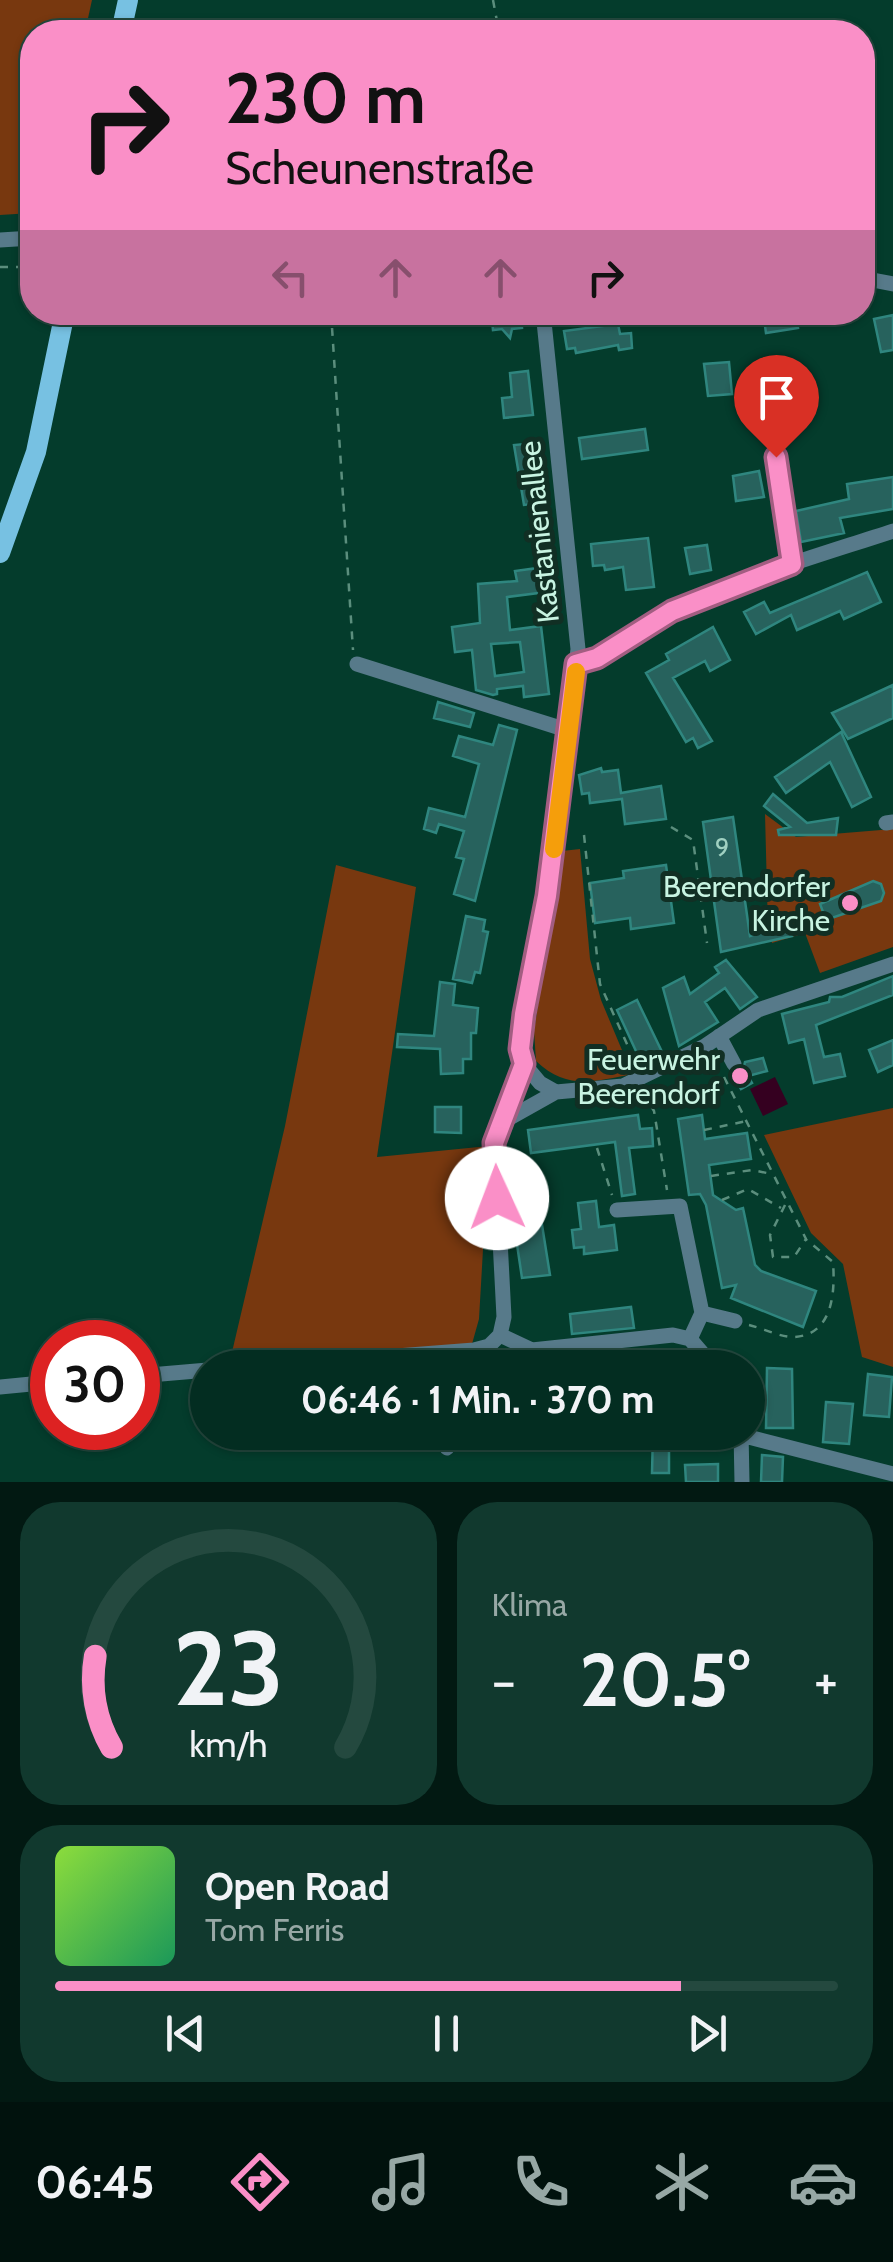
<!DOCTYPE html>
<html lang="de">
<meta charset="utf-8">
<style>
body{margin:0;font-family:Cabin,sans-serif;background:#11392e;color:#f1f3f6;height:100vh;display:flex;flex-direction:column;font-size:38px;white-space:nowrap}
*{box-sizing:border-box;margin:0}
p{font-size:32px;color:#97a8a5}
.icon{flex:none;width:55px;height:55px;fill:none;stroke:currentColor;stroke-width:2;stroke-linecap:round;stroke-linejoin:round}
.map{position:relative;height:1482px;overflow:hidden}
.panel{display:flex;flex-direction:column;gap:20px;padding:20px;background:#021912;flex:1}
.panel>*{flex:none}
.guide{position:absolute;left:20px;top:20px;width:855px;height:305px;border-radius:40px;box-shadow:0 2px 8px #0004,0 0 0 2px #24493f;background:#fa8fc7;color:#111;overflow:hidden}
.speed{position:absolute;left:30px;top:1320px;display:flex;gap:20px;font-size:50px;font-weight:700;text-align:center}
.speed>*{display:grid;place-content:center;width:130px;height:130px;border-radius:50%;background:#032d21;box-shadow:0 2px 8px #0004,0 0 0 2px #24493f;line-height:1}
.speed .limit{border:15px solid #d22;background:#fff;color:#111}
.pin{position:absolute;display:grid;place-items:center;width:85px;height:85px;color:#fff;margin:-102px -42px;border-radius:50% 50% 50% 0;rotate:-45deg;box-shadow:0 0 10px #0007}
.pin .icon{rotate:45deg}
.me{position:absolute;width:110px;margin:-55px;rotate:358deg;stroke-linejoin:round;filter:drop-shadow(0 0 8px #0008)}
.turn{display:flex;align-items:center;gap:35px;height:210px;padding:0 40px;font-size:45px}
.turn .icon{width:130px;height:130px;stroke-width:2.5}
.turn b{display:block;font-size:70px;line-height:85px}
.lanes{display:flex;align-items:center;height:95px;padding:0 40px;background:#0003;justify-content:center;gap:50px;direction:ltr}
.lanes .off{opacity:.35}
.big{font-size:75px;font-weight:700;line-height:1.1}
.panel .tile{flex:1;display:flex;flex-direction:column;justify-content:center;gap:15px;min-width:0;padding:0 35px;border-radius:40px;background:#11392e}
.panel .dial{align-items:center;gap:0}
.dial svg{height:260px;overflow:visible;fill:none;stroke:#24493f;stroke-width:7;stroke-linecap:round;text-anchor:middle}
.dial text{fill:#f1f3f6;stroke:none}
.song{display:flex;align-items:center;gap:30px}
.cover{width:120px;height:120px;border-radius:15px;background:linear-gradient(135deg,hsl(90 70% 55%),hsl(150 70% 35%))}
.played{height:10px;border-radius:5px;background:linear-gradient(90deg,#fa8fc7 80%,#24493f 80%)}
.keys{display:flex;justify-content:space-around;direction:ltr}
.heat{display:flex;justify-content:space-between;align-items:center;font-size:55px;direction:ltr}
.panel .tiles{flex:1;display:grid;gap:20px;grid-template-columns:1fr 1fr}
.tile:last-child{grid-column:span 2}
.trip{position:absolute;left:190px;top:1350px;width:575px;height:100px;border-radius:50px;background:#032d21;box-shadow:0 2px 8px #0004,0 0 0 2px #24493f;font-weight:700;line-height:100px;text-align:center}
.tabs{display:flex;height:160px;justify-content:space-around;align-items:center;background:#01120d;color:#97a8a5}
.tabs .icon{width:70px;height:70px}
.tabs .active{color:#fa8fc7}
.tabs b{font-size:45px;color:#f1f3f6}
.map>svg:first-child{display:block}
</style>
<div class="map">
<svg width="893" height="1482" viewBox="0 0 893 1482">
<rect width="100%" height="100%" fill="#043c2c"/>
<path fill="#78380f" d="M0 0H92L85 32H32V213L0 215Z
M765 814 796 837 893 829V947L820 973 805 933 772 943 768 930Z
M580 849 590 959 601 1000 632 1074C594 1082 566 1090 536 1061L534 1031 562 851Z
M336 865 416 887 377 1157 489 1146 479 1319 472 1344 229 1365 285 1126Z
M893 1108V1367L862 1357 843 1264 811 1233 764 1135Z"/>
<path fill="#350020" d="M775 1077 788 1104 763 1116 750 1089Z"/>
<path fill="#27625d" stroke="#2f867f" stroke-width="2.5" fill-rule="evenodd" d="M491 312H521L522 328 512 329 510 338 502 329 493 330Z
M763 312H796L798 328 766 333Z
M893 315V350L881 352 874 319Z
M618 324 620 334 631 333 632 348 619 350 618 345 576 353 575 348 567 349 564 331Z
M729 362 732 394 708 396 704 364Z
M528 371 533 415 504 418 502 398 512 397 510 373Z
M805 392 809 417 781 423 778 396Z
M645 429 648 450 582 459 579 438Z
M535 443 542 503 524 505 514 445Z
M759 471 764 497 736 501 733 476Z
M893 477V509L840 518 844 533 801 542 796 511 849 499 847 484Z
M648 538 654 587 626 590 623 567 605 570 604 565 593 566 591 544Z
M707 545 711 570 690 574 685 548Z
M552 566 555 591 507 597 510 630 541 626 549 694 524 697 523 686 497 689V694L493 695 476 690 472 650 455 652 452 627 480 623 478 584 517 581 515 571ZM520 642 524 672 495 676 491 644Z
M867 572 881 602 844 619 840 611 797 630 791 615 756 634 744 612 764 602 770 613Z
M713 627 730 660 710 671 705 661 673 678 712 741 698 748 693 738 686 742 646 673 669 660 666 654Z
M893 685V718L848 739 832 713Z
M438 702 474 713 470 727 434 718Z
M499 725 517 730 475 901 454 894 464 859 456 857 464 831 439 824 436 833 424 829 429 808 465 817 479 764 453 756 459 736 493 745Z
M841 732 871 797 852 807 830 762 786 793 775 777Z
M601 768 602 772 618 770 621 793 661 786 666 819 625 824 622 799 590 803 589 793 582 794 579 775Z
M773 794 807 823 838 818 836 835H779L778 830 790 827 764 806Z
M733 817 750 936 788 923 792 936 721 952 703 822Z
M666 865 674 923 631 929 630 918 595 923 590 883 624 878 623 871Z
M873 881 881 884 884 893 881 901 826 920 820 904Z
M466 916 485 920 483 931 488 932 480 973 475 972 472 983 453 979Z
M726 960 757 997 740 1009 725 988 705 1002 718 1022 679 1046 663 988 684 977 690 994 719 973 715 967Z
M893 976V995L816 1025 824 1057 840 1054 845 1076 814 1083 804 1039 789 1043 782 1014 829 1002 830 997H842Z
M440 982 455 984 453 1005 478 1008 476 1033H471V1059H463V1073L441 1074 440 1049 397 1047 398 1034 434 1036Z
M637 1000 663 1054 642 1064 617 1010Z
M893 1040V1065L878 1072 869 1050Z
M763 1058 767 1071 748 1076 752 1083 741 1089 733 1075 743 1071 745 1062Z
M435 1107H461V1133L435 1132Z
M638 1115 640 1129 652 1128 653 1146 629 1148 635 1194 622 1196 615 1142 531 1153 528 1130Z
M702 1115 705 1139 747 1133 751 1159 709 1165 713 1195 736 1210 743 1208 755 1265 761 1271 816 1291 803 1327 731 1298 736 1285 722 1288 706 1205 700 1194 689 1195 678 1119Z
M596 1201 599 1227 614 1225 617 1250 584 1254V1247L574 1248 572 1230 581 1229 578 1203Z
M539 1206 550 1275 522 1278 512 1211Z
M631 1307 634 1328 572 1334 570 1314Z
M636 1350 637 1355 684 1352 686 1368H606V1358Z
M767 1368 792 1369 793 1428H766Z
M868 1374 892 1377 889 1417 864 1415Z
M826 1402 853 1404 849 1444 823 1442Z
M653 1432H669V1473H652Z
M762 1455 783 1457 782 1482H761Z
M718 1464V1482H686L685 1465Z"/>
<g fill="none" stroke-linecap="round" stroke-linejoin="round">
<path stroke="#5b8e7d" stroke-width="2.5" stroke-dasharray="8 8" stroke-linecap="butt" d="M493 0 499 32
M0 267H32
M331 312 353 650
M671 827 693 840 707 943
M584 835 600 984 635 1062
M724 1077 806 1239 794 1257H773L770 1235 787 1201
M643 1093 654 1111 667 1190
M704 1130 747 1121
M597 1148 612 1195
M711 1176 752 1170 772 1174
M722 1200 748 1189 781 1208
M749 1325C762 1328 782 1338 795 1337 834 1334 835 1290 833 1262L807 1240"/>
<path stroke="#577a8a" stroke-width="15" d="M0 240 32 238
M862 278 893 284
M543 312 578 649 556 838 524 1014 519 1049 524 1064 540 1083 556 1092 623 1086 705 1046 758 1010 893 964
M776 457 792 564
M357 664 570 731
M576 664C614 656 642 625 677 609 746 576 820 555 893 531
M886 823 893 822
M719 1036 734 1064
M499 1124 556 1092
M617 1210 680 1206 702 1313 690 1339
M702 1313 735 1321
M500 1335 504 1317 495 1143 524 1064
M500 1335 532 1350 673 1335 690 1339 715 1368
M242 1368 474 1350 489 1346 500 1335
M483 1368 489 1346
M138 1376 208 1370
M0 1387 52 1382
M741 1432 742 1482
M741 1435 893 1474
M447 1448 454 1432"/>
<path stroke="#77c1e2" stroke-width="20" d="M121 32 128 0
M0 553 36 452 65 312"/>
</g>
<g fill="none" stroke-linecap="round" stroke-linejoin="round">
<g stroke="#a25d81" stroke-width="25">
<path id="route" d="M497 1198 494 1143 524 1064 520 1049 524 1014 547 896 576 664 597 658 672 611 792 564 776 457"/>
</g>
<use href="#route" stroke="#fa8fc7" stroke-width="18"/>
<path stroke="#f59e0b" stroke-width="18" d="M554 849 576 672"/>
</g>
<g fill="#fa8fc7" stroke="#112f24" stroke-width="4">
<circle cx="850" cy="903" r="10"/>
<circle cx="740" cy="1076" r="10"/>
</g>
<g text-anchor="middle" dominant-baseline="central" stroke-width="10" stroke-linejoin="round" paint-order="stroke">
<g font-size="25" fill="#a0d0c1">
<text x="722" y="847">9</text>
</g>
<g font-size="30" fill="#c8f4e2" stroke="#112f24">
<text transform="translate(539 532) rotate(-96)">Kastanienallee</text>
</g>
<g font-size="30" fill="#c8f4e2" stroke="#112f24" text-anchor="end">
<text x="830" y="886">Beerendorfer<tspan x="830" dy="34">Kirche</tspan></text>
<text x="720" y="1059">Feuerwehr<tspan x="720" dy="34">Beerendorf</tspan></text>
</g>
</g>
</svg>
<div class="speed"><div class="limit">30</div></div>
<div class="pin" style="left:776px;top:457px;background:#d93025"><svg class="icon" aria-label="arrive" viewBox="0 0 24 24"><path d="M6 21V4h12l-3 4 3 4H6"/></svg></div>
<svg class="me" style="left:497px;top:1198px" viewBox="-20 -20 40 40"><circle r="19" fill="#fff"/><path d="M0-13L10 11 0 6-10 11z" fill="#fa8fc7"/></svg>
<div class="trip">06:46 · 1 Min. · 370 m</div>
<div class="guide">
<div class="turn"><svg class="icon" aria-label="right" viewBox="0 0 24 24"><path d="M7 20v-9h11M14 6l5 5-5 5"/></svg><div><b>230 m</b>Scheunenstraße</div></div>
<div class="lanes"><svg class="icon off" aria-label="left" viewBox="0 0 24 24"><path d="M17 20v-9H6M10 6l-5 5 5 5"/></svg><svg class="icon off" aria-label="ahead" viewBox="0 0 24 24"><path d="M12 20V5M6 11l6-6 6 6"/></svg><svg class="icon off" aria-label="ahead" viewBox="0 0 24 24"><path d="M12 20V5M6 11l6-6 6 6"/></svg><svg class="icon" aria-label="right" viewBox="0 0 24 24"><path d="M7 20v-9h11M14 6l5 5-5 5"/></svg></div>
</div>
</div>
<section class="panel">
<div class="tiles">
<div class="tile dial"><svg viewBox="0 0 100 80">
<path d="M14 69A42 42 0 1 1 86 69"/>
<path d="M14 69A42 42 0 0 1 9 41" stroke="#fa8fc7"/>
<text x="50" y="56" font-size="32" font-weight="700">23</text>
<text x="50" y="72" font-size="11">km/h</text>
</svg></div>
<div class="tile"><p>Klima</p>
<div class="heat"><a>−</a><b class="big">20.5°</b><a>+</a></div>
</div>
<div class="tile">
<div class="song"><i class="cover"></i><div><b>Open Road</b><p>Tom Ferris</p></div></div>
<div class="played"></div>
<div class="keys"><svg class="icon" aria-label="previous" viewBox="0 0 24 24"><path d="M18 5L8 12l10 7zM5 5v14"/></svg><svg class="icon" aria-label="pause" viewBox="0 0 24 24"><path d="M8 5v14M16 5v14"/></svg><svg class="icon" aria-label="next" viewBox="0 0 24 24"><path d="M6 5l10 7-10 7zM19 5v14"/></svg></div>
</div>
</div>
</section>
<nav class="tabs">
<b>06:45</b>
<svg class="icon active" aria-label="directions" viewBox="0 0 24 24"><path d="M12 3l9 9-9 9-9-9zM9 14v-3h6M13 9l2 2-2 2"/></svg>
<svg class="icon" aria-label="music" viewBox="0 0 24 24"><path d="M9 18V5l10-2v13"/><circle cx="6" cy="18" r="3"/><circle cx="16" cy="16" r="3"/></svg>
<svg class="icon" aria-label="phone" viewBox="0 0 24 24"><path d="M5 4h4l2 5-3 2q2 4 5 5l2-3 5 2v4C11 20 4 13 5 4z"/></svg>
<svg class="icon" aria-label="climate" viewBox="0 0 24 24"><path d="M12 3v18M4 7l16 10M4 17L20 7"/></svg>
<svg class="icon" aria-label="car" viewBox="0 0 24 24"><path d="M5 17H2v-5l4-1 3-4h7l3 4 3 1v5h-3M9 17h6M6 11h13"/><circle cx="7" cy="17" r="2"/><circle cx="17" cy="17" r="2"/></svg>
</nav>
